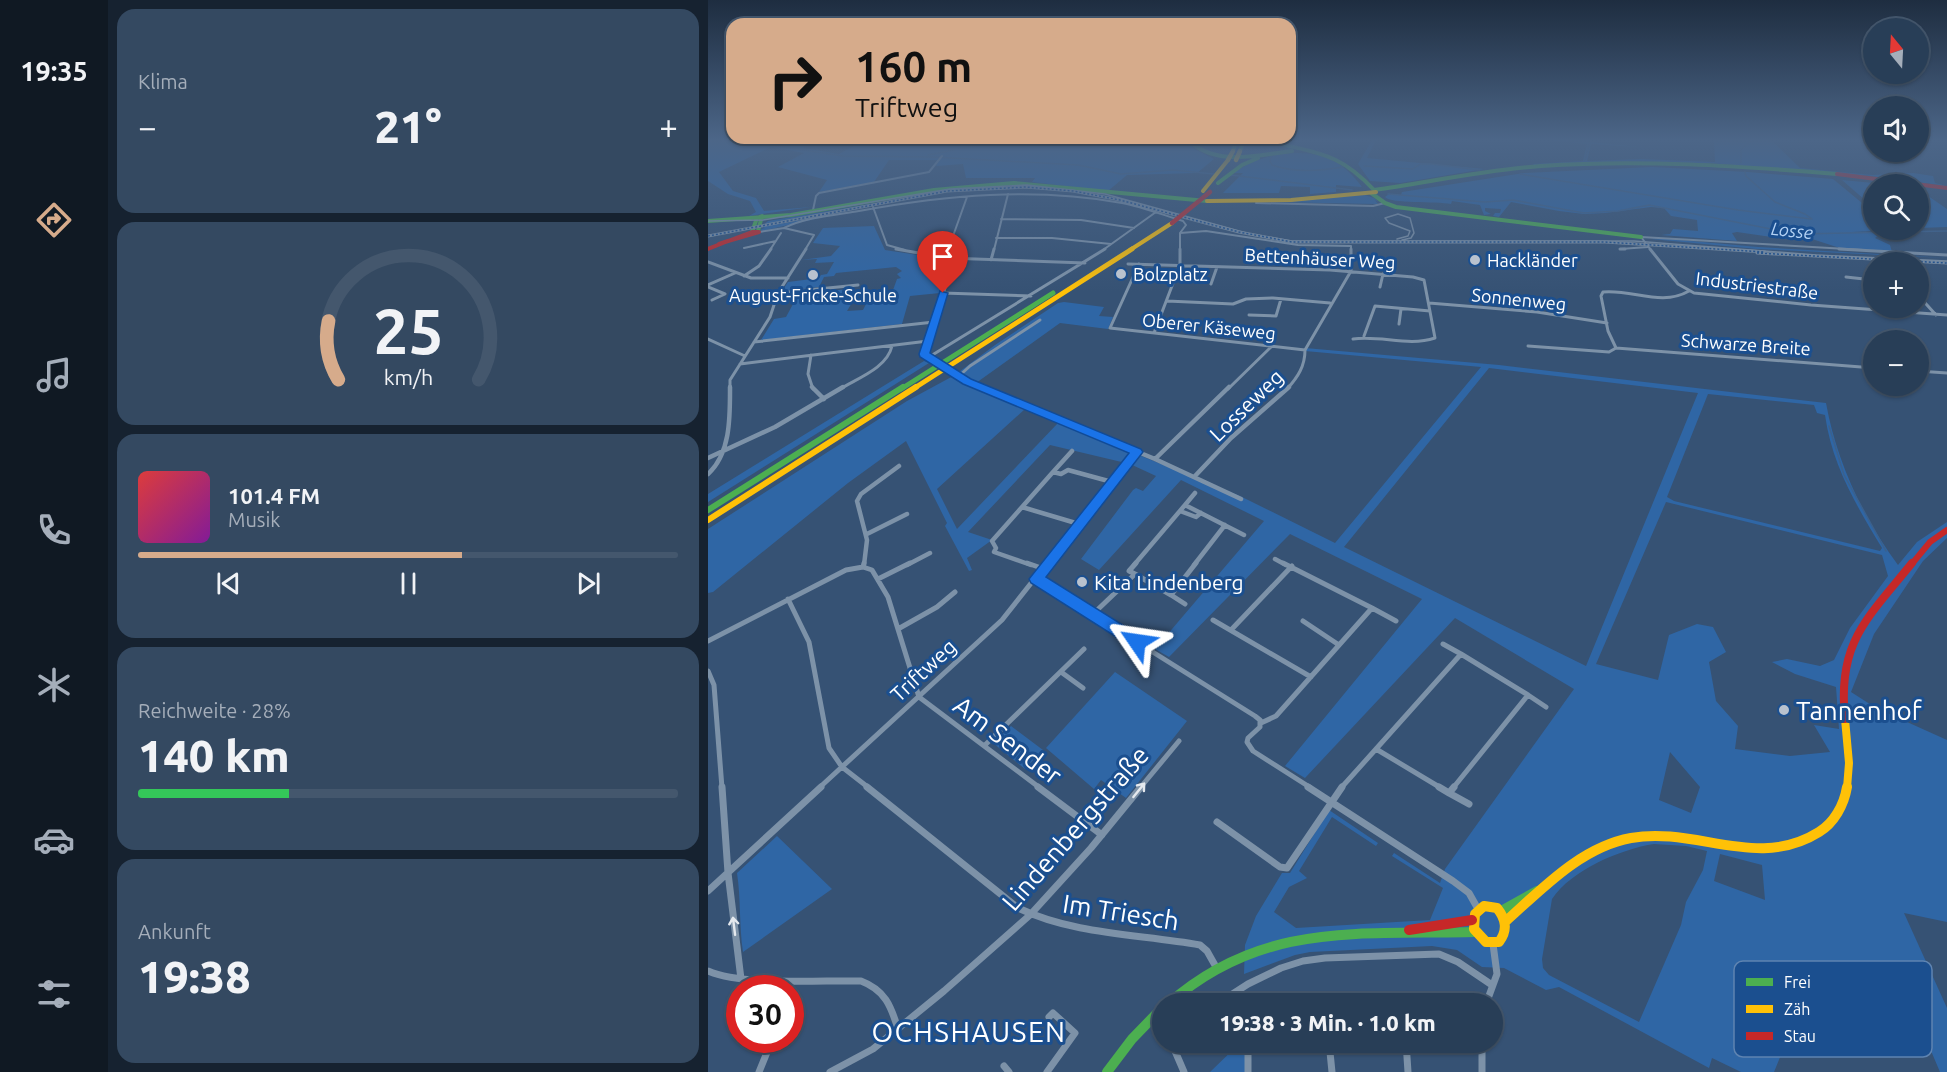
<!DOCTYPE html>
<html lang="de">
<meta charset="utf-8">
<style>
body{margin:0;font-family:Ubuntu,sans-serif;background:#344961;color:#f1f3f6;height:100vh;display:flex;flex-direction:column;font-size:22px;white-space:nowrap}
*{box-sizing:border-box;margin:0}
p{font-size:20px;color:#a5aeba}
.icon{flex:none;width:33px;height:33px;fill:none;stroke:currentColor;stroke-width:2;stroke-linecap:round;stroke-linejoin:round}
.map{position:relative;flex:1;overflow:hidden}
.panel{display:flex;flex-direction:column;gap:9px;padding:9px;background:#162230;width:600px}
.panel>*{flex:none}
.banner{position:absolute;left:18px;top:18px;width:570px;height:126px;border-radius:18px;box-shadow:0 2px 4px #0004,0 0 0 2px #44576d;background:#d6ab8b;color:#111;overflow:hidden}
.needle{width:39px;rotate:342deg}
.controls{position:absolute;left:1155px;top:18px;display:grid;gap:12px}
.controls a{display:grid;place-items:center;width:66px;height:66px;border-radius:50%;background:#283e57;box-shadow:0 2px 4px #0004,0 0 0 2px #44576d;font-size:30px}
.speed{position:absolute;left:18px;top:975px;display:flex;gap:12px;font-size:30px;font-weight:700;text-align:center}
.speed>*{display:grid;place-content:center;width:78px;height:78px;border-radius:50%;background:#283e57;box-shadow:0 2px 4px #0004,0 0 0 2px #44576d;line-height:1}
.speed .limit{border:9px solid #d22;background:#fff;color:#111}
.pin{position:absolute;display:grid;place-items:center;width:51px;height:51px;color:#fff;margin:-62px -26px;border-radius:50% 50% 50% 0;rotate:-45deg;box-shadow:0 0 6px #0007}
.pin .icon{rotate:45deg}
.me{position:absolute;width:66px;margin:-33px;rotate:302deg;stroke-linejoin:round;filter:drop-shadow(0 0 4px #0008)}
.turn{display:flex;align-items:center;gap:21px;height:126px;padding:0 30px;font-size:27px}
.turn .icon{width:78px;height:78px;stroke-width:2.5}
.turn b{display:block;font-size:42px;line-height:51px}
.big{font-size:45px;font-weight:800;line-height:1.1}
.panel .tile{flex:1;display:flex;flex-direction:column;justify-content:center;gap:9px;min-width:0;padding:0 21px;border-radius:18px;background:#344961}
.panel .dial{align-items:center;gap:0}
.dial svg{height:156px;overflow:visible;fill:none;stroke:#44576d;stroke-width:7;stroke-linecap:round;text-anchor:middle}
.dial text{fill:#f1f3f6;stroke:none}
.song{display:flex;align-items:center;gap:18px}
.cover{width:72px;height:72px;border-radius:9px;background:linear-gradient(135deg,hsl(0 70% 55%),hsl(290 70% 35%))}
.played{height:6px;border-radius:3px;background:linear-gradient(90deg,#d6ab8b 60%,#44576d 60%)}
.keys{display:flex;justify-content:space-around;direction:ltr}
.heat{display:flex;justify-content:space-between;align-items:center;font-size:33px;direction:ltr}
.charge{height:9px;border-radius:4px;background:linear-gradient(90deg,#34c759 28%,#44576d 0)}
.trip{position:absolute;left:444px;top:993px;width:351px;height:60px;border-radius:30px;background:#283e57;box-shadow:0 2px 4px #0004,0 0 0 2px #44576d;font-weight:800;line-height:60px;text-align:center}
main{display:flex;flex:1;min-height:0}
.dock{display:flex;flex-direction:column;width:108px;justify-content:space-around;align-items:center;background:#101923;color:#a5aeba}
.dock .icon{width:42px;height:42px}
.dock .selected{color:#d6ab8b}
.dock b{font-size:27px;color:#f1f3f6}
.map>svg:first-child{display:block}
</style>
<main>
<nav class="dock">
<b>19:35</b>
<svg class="icon selected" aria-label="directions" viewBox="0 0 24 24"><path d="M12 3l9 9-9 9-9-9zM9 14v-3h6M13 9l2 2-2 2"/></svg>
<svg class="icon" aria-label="music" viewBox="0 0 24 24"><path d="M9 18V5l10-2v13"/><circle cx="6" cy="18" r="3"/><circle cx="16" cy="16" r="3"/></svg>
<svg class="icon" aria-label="phone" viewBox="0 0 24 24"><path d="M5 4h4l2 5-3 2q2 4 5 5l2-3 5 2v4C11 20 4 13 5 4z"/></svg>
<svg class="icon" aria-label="climate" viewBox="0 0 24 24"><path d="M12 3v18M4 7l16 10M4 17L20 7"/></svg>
<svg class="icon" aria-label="car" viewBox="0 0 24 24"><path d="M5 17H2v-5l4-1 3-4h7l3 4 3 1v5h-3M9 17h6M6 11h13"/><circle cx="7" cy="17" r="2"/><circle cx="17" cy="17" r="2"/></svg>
<svg class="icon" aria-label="filters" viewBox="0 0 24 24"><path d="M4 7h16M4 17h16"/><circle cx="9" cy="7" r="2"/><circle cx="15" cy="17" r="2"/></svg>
</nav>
<section class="panel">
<div class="tile"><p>Klima</p>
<div class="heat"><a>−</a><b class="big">21°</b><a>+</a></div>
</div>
<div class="tile dial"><svg viewBox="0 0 100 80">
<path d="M14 69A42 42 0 1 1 86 69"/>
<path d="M14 69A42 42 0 0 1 9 39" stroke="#d6ab8b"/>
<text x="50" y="56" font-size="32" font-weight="700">25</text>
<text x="50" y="72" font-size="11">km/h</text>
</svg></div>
<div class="tile">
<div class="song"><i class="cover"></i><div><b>101.4 FM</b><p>Musik</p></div></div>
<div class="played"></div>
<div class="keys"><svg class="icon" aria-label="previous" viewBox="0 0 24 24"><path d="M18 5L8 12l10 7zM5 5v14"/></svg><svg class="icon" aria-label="pause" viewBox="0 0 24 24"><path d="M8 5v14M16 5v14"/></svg><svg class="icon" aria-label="next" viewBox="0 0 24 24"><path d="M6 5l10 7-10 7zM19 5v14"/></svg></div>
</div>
<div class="tile"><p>Reichweite · 28%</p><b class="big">140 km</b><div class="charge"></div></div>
<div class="tile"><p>Ankunft</p><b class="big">19:38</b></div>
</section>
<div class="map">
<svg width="1239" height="1072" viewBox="0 0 1239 1072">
<rect width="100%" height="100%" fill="#365274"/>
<path fill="#2f66a5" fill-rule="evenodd" d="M0 140 92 142 101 144 95 148 131 154 157 140H478L486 149 506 159 489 173 419 175 400 191 324 182 327 178H258L255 164 228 166 231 160H181L166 182 111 192 119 180 70 167 96 153 63 147 11 172 25 191 48 198 56 211 103 207 41 216 48 212 42 201 20 194 0 181Z
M664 140H668L659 158 776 169 692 183 662 181 650 164Z
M840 140H883V142L930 147 883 144 879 161 933 159 1007 162 1006 140H1063L1092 168 1164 175 1205 173 1225 176 1227 183 1239 186 1163 176 1001 163 827 166 825 164 875 161 879 144Z
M589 153C619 153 637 164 654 187L628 185V192L602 194V187L573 186 571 193H515L535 173H526C545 159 565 154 589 153Z
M944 167 1040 172 1125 179 1165 212 1166 230H1185L1144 232 1170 233 1171 235 1167 238 1182 245 1184 252 1138 250 1104 239H1078L1029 232 1024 233 1029 241 953 235 962 234 965 229 990 231 989 220 963 216 956 208 943 207 897 213 876 214 851 211 803 202 791 217 785 216 787 213H792L793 209 777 208V211L783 214 776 215 772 205 744 201 743 204C728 201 683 204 677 197L681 194 693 195 694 192 816 173Z
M1134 180 1176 184H1166L1165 207Z
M1210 189 1239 209V227L1211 228Z
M657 195 666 198 672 203 667 200 670 204 562 202Z
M210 196 61 226 142 211 54 231 53 229 57 228 53 227 60 221Z
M166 226 177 250 236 259 240 270 232 293 202 296 194 324 53 340 66 319 78 317 91 293 143 289 139 298 145 301 139 311 155 310 158 304 181 301 189 279 193 278 189 274 194 271 188 267 128 273 126 276 116 277 111 287 74 291 80 282 111 278 113 275 119 274 126 262 107 263 109 259 93 260 123 256 132 246 105 243 115 228Z
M943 239 950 238 1050 247 1239 258 1049 249Z
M356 302 396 307 391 316 405 317 400 329 352 323 268 383 425 447 421 451 532 496 627 543 773 367 597 351V348L791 365 1118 403C1128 460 1155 518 1190 565L1209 542 1239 522V538L1215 561 1166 634 1143 692 1168 708 1239 740V922L1196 913 1239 1008V1072H1232L1195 985C1181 986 1167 988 1153 988 1146 989 1137 986 1130 987 1092 993 1079 1042 1066 1072H1033L1004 1058 1001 1068 851 987 838 990 796 968 774 967 749 950 724 946 602 952 587 955 536 974 537 945 548 916 574 873H582L621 810 670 843 668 846 624 817 591 871 599 878 581 887 566 912 588 928 722 920 735 888 684 856 686 853 732 883 737 869 866 689 747 618 597 778 577 766 714 599 582 534 461 657 447 649 556 521 473 480 391 570 373 559 425 490 428 488 435 491 448 476 422 464 342 445 260 532 284 540 259 558 264 570 261 571 237 526 239 523 198 441 140 483 5 592 0 593V529L199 401 247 375 287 345 350 303ZM781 368 990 393 878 666 636 547ZM1000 394 1106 405 1109 413 1117 415C1124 465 1148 505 1174 548L1172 551 966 501 959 497ZM317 409 350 423 249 529 229 489ZM958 502 1174 555 1180 576 1142 628 1126 660 1112 666 1079 659 1064 662 1087 674 1128 687 1131 729 1106 725 1122 752 1082 756 1027 749 1030 726 1008 701 1001 662 1018 652 1005 627 989 624 961 635 950 680 888 664ZM962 752 992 787 983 813 951 800ZM946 844 978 846 999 851 995 870 978 902 973 925 931 1022 841 975 835 968 834 959 844 899C863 870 913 849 946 844ZM1012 854 1054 865 1057 900 1006 881Z
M216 361 221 363 0 502V494Z
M407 672 479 721 418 798 393 780 386 789 338 748Z
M303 726 335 750 317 769 285 743Z
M69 836 124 889 35 952C31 925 33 899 29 873Z
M532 1043H535L538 1062 537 1072H502Z"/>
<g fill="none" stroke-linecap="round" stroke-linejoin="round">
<path stroke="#3b618d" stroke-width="1.5" d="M30 140 135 156 226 157 370 165 413 174 465 170 506 174
M457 140 469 141
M488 142 512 143
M544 145H560L562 150
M250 149 303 140
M220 155 246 150
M564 156 562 161 564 165C587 173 611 171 635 167
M877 160 881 144
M1033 163V149L1044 140
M656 166 705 169 712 164H723L772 170
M1037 172 1038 176 1067 202 1097 214 1104 219
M812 174 1030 210 1103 219
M523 175 644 190
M680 194 777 202 805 200 876 213 910 211 941 205 1089 234 1239 231
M1121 426 1136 475 1178 551"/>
<path stroke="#7d92a8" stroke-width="2" d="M548 203 665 206 677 203
M165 207 179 245 197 250
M105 210 108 196 111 193 221 172 234 156
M293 219 373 220 426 228
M76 228C98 217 127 215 151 211 238 195 326 187 414 203 435 207 455 215 475 221L478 225 472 233
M51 232 76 228 106 235 97 250
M472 233 498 231 590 245 643 246V250
M472 233V250
M288 238H344L403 244
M36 248 68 241
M912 249 940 247
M62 250 73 233
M240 250 259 197
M286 250 300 194
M395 250 448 212
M943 250 933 237 1156 250"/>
<path stroke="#7d92a8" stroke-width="3" d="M188 249 239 258 377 263
M912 249H917
M942 249 970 284 986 293 1103 305 1239 315
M1131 249 1239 255
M283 260 286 249
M0 262 43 278H80
M420 264 622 270 705 277 716 280 727 338C700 347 673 335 645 339
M431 264 402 328 597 350
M1159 272 1166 281
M36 276 51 266 63 249
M1138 277 1165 280
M503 284 509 267
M0 285 27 273
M0 287 17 294 4 300
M672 287 675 274
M70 293 150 285
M235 293 323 296
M1210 295 1228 315
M459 301 525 304 538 299 565 298 622 303
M721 303 829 312 899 323
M541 315 568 316 573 299
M691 324 693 309
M446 333 472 265V249
M656 336 667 306 722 311
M0 339 37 356
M46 342 226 322
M820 346 901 352 908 348 900 331 893 296 895 292C925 289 953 307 981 291
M908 348 1166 368
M597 350 643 271V249
M103 355 100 374 105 389
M221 357 397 249
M223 358 216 354V351L243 270 238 255 240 249
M32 364 220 341
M1210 371 1239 373
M248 374 259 382 275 389
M251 376 262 366 332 320
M22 389V380L62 317 70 293 98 249
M132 389C150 378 179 368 184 346
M520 389 563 347
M579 389C590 377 597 366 597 350"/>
<path stroke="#7d92a8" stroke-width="4.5" d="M104 387 116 399
M272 387 447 459 533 499
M0 458 67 427 135 387
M447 459 521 387
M345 472 364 451
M0 474C23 453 22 416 22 387
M487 476 523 438 581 387
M477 505 487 493
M314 507 371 524
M472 511 488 517 493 513
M159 534 199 514
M567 559 578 565
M156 565 159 540 149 501 153 494 191 466
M199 565 222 553
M323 565 286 552 288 548 284 541 345 472 353 474 360 470 404 482
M338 565 428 452
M426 565 477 505 536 535
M486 565 517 525"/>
<path stroke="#7d92a8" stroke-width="5" d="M319 563 336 569
M575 563 664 608
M155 567 156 563
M427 574 463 595 488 563
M170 579 202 563
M328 579 547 716 552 720V727L540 738 539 742 545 751 603 788
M463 595 477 604
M80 599 101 642 121 748 134 767 161 788
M385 614 427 574 421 571 428 563
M505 620 603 677
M595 621 631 645
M190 629 229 607 247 592
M523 630 584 566
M0 641 138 570 155 567 164 570 180 597 211 697 332 788
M735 644 753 654
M0 671 6 685 14 788
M353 672 375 688
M820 695 838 707
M553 723 568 716 664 608 688 621
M277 745 376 649
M668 749 733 788
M668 749 753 654 820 695 745 788
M111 788 294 620 339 563
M432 788 471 741
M633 788 668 749"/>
<path stroke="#7d92a8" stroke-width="7" d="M14 787 20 873 33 979
M159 787 310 908C367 935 431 934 492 945L499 951 508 967
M330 787 394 835
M600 787 745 881 761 893 770 909
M731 787 741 793 746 787
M741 793 761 804
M509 822 572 867 579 868 634 787
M0 891 113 787
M0 971C33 986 114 980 153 981 177 990 183 1006 190 1029
M36 980 51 988
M509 1004 540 984 573 968 595 961 617 958 731 954 750 962 784 985
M778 1004 789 974 785 944
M467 1042V1051L476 1072
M540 1042V1072
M621 1042 624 1072
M698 1042 700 1072
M774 1042V1072
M296 1066 301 1072
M51 1072 64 1040
M122 1072 165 1049 236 991 322 915 383 848 433 787
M339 1072 367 1033 345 1013 341 1017"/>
<path stroke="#4caf50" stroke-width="4" d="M480 140C509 167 548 155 584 151
M558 140C607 154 629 150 666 190 722 182 777 170 833 166 932 159 1031 166 1129 174
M525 151 529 140
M532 151 536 140
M510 183 534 165 550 158
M663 193 677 203 688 207 933 237
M0 221 83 215 226 190 306 183 499 201
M44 232 49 218 54 216 50 231"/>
<path stroke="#4caf50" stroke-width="5" d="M193 389 345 293"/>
<path stroke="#4caf50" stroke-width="6" d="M0 510 195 387"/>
<path stroke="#4caf50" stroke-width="10" d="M793 911 829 891
M460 1004C554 921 651 935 767 932
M399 1072 424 1039 454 1008"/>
<path stroke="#ffc107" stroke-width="4" d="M495 191 520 160
M499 201 583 200 668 192
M422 250 464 223"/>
<path stroke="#ffc107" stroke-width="5" d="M205 389 424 249"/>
<path stroke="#ffc107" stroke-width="6" d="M0 520 208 387"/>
<path stroke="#ffc107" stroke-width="8" d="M1137 719 1141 763 1139 788"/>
<path stroke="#ffc107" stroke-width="10" d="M776 906 789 908C798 919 800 930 791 942H778L766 929 767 914Z
M798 921C834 889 873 847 923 838 988 826 1049 871 1111 832 1126 823 1136 805 1139 787"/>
<path stroke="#c62828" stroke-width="4" d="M1129 174 1239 188
M44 232H51L20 241Z
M11 244 20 241
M0 249 20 241"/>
<path stroke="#c62828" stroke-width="6" d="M1203 565 1222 542 1239 530"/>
<path stroke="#c62828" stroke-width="8" d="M1137 719C1129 642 1159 619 1204 563"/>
<path stroke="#c62828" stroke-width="10" d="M701 930 764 920"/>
<path stroke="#7e92a7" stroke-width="1.5" d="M0 221 55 220 242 189 319 185 397 194 542 234 584 241H926L1108 255 1239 261
M689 239 700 236 702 231 681 223 677 218 690 214 702 218 706 233 703 238 694 240"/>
<g stroke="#7e92a7" stroke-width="3">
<path id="rail" d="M0 236 239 191 318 187 365 191 412 200 531 232 584 242H897L1057 252
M1049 253 1239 263"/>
</g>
<use href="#rail" stroke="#1b4f8f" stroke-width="1.5" stroke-dasharray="2" stroke-linecap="butt"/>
<path stroke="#7d92a8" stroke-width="3" d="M226 360 248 374"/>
<path stroke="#ffc107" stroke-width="4.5" d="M520 160 525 151
M528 160 532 151"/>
<path stroke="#c62828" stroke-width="4.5" d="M464 223 502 192"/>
</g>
<defs><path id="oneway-shaft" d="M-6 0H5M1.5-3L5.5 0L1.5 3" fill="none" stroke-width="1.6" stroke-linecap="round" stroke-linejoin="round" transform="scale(1.5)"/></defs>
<g stroke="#e5e9ee">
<use href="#oneway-shaft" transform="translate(431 790) rotate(-51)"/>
<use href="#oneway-shaft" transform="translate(26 926) rotate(-97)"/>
</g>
<linearGradient id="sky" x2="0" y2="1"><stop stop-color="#1e2d40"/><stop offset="0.48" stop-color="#4c6688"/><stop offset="1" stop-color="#4c6688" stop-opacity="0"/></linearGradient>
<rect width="1239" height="291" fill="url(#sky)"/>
<path fill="#1a73e8" stroke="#114b97" stroke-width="1.5" d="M232 291 240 293 222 353 263 379 433 449 435 452 338 577 434 637 437 642 434 647 429 649 424 647 323 583 321 579 421 453 255 384 212 357 211 354Z"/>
<g fill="#b9c2ce" stroke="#1b4f8f" stroke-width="2">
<circle cx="767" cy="260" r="6"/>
<circle cx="413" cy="274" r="6"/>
<circle cx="105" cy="275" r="6"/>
<circle cx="374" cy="582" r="6"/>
<circle cx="1076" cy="710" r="6"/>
</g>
<g text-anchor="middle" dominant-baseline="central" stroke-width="6" stroke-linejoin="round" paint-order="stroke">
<g font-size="18" font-style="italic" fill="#b5d3f5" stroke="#1b4f8f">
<text transform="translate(1084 230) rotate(6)">Losse</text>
</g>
<g font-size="18" fill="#fff" stroke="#1b4f8f">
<text transform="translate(612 258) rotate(3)">Bettenhäuser Weg</text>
<text transform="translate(1049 285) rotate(7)">Industriestraße</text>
<text transform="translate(811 299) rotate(6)">Sonnenweg</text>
<text transform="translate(501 326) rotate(6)">Oberer Käseweg</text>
<text transform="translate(1038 344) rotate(4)">Schwarze Breite</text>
</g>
<g font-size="18" fill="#fff" stroke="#1b4f8f" text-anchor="start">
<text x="779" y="260">Hackländer</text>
<text x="425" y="274">Bolzplatz</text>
<text x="105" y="295" text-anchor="middle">August-Fricke-Schule</text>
</g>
<g font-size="21" fill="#fff" stroke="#1b4f8f">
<text transform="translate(538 405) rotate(-44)">Losseweg</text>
<text transform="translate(215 670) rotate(-43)">Triftweg</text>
</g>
<g font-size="21" fill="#fff" stroke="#1b4f8f" text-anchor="start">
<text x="386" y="582">Kita Lindenberg</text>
</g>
<g font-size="26" fill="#fff" stroke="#1b4f8f" text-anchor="start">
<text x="1088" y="710">Tannenhof</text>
</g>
<g font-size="26" fill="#fff" stroke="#1b4f8f">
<text transform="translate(300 740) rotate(37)">Am Sender</text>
<text transform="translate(367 828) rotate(-49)">Lindenbergstraße</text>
<text transform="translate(413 912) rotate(9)">Im Triesch</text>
</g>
<g font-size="28" letter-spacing="1.5" fill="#fff" stroke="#1b4f8f">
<text x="261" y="1031">OCHSHAUSEN</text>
</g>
</g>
<rect x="1026" y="961" width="198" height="96" rx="9" fill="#1b4f8f" stroke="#5f84b1" stroke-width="1.5"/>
<rect x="1038" y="978" width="27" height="8" fill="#4caf50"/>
<rect x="1038" y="1005" width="27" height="8" fill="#ffc107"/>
<rect x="1038" y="1032" width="27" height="8" fill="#c62828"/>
<g font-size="16" fill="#fff">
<text x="1076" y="988">Frei</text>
<text x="1076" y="1015">Zäh</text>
<text x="1076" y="1042">Stau</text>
</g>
</svg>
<div class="controls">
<a><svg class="needle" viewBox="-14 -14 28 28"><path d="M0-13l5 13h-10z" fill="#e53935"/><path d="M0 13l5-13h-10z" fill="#a5aeba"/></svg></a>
<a><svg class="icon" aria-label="sound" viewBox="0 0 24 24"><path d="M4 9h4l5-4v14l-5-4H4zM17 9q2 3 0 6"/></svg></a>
<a><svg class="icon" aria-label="search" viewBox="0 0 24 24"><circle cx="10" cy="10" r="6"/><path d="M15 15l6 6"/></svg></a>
<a>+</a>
<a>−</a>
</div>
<div class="speed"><div class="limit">30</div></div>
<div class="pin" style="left:235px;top:293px;background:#d93025"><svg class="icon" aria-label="arrive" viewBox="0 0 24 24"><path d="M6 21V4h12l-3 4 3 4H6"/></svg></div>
<svg class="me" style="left:429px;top:642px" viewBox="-20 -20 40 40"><path d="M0-17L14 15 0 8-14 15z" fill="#1a73e8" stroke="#fff" stroke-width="4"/></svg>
<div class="trip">19:38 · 3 Min. · 1.0 km</div>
<div class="banner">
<div class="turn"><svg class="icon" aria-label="right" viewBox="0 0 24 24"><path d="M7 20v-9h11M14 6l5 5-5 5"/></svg><div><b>160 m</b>Triftweg</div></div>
</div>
</div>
</main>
